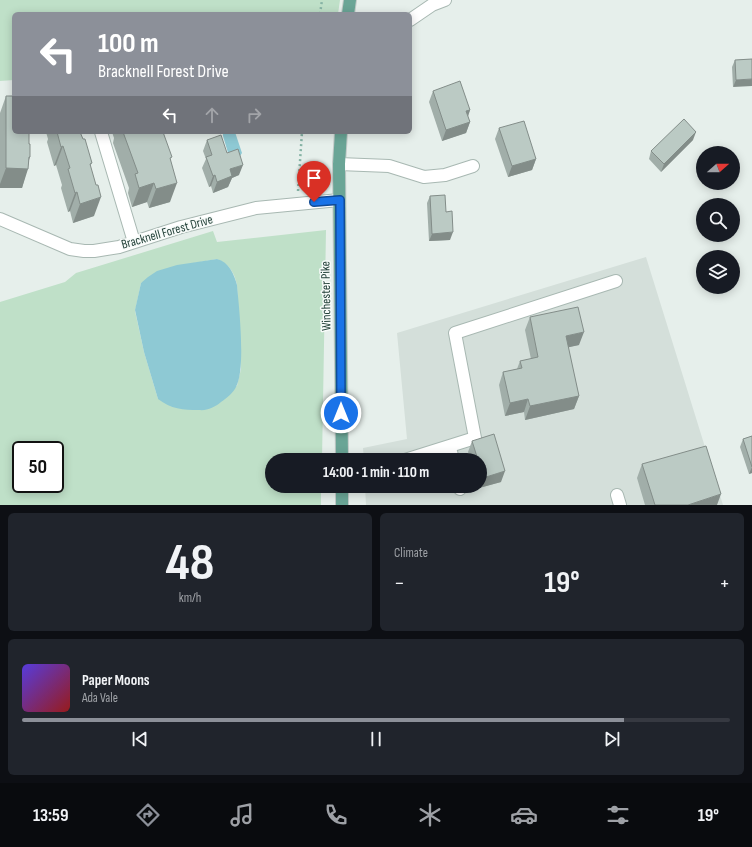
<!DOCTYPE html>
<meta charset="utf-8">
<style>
body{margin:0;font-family:"Sofia Sans Condensed",sans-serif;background:#20242c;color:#f1f3f6;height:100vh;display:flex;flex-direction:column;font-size:15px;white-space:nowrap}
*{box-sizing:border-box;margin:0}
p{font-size:13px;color:#9ea1a6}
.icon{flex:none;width:22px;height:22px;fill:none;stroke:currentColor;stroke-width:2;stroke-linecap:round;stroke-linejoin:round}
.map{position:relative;height:505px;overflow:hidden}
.drawer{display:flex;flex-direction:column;gap:8px;padding:8px;background:#0d0f14;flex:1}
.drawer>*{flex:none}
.guide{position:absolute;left:12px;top:12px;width:400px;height:122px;border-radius:6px;box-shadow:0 2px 10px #0003;background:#8c9099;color:#fff;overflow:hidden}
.needle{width:26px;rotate:69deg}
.buttons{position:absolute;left:696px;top:146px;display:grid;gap:8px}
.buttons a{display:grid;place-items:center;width:44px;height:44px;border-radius:50%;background:#171b24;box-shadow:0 2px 10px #0003;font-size:20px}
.speed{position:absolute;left:12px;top:441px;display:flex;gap:8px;font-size:20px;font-weight:700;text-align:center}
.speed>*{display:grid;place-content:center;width:52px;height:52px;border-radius:50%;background:#171b24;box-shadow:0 2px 10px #0003;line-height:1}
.speed .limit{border:2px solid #111;border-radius:6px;background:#fff;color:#111}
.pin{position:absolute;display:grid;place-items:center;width:34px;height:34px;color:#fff;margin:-41px -17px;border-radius:50% 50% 50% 0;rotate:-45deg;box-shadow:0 0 4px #0007}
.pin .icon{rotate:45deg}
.me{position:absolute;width:44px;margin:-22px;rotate:0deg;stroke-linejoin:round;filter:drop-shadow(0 0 3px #0008)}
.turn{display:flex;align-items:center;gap:14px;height:84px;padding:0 20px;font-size:18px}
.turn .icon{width:52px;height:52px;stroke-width:2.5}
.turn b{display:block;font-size:28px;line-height:34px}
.lanes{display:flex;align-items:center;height:38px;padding:0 20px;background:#0003;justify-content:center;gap:20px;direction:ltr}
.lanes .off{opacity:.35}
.big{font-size:30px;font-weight:700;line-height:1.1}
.drawer .card{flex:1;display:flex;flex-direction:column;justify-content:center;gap:6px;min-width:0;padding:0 14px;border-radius:6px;background:#20242c}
.drawer .dial{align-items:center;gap:0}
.dial b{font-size:52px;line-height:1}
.song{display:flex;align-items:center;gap:12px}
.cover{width:48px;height:48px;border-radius:6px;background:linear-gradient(135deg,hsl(250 70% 55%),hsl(0 70% 35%))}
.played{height:4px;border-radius:2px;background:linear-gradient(90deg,#8c9099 85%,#363941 85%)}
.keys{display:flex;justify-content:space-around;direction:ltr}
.heat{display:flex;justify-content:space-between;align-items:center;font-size:22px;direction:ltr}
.drawer .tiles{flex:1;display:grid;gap:8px;grid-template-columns:1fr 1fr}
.card:last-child{grid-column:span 2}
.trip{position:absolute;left:265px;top:453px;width:222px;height:40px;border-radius:20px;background:#171b24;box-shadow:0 2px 10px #0003;font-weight:700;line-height:40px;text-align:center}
.dock{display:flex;height:64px;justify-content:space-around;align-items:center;background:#090b0e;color:#9ea1a6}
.dock .icon{width:28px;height:28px}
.dock .current{color:#8c9099}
.dock b{font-size:18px;color:#f1f3f6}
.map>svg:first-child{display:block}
</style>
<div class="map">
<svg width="752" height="505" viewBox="0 0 752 505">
<rect width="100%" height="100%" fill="#e6efeb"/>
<path fill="#d4dfda" d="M646 257 723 505H366L365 486H480V460H364L363 448 407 439 397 333Z"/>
<path fill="#bfe0c8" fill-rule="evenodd" d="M0 0H340L338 14H14V80L0 81Z
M326 230 322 460H272V486H321V505H0V302L65 282 76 273 213 231 217 242ZM217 259C230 265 234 272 237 285L241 369 237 386 158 399 144 352 135 311 141 283 177 266ZM21 450H55V484H21Z"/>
<path fill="#8ec9d4" d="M228 132H235L242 153 240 156H229L223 136V134Z
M217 259C229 262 234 274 237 285 239 307 246 369 236 387 233 393 227 398 221 402 215 407 207 411 199 410 183 410 171 409 158 399L144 352 135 310 141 283 148 277 157 271 177 265Z"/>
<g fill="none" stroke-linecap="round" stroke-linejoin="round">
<g stroke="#a8b8b2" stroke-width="14">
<path id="minor" d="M410 20 432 5 445 0
M101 132 134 242
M339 164 389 166 424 177 445 175 473 166
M0 219 70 249 84 251H94L119 247 181 227 256 208 339 200
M450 447 453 460
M405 460 475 438 455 333 616 281
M459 486 460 489
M617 495 620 505"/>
</g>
<g stroke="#c2cac8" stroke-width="14">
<path id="major" d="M348 14 350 0
M341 132 339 164 342 460
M342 486V505"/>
</g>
<path stroke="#86b3a5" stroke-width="2.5" stroke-dasharray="2 3" stroke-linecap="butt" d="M320 14 322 0
M298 191 302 132"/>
<use href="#minor" stroke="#fff" stroke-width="12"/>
<use href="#major" stroke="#6aa596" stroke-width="12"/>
</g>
<path fill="#a1aea9" d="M752 59 733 87 732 67 735 60Z
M433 91 470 110 468 117 470 122 466 133 442 141 429 102Z
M6 96 29 162 22 188H0V113Z
M499 128 536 159 532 170 508 177 495 139Z
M46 132H80L92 163 90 166 94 216 73 223 70 211 68 212 61 188 62 185 56 165 54 166 47 142 48 139Z
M112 132H163L171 161 170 202 149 208 147 202 132 207 128 193 129 188 113 143 114 138Z
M207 140 227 153 239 175 232 178 228 187 213 193 211 186 209 187 202 168 206 159 203 151Z
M693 140 661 172 649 159 651 151Z
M430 196 446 212 450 240 429 241 427 203Z
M530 317 579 345 568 347 579 396 574 409 525 420 524 412 505 416 499 385 503 372 517 369 520 361 531 359 525 330Z
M752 436V473L749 474 740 447 743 439Z
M472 441 501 482 479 488V486H480V460H471L468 452Z
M642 464 717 505H645L637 478Z"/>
<path fill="#838d89" d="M752 79V86L733 87 736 80Z
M470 110 466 121V111Z
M470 122 466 133 442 141 446 130Z
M696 132 693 140 661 172 664 164Z
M63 146 56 165 54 166 61 147Z
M29 157H30L26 169H28L22 188H0V184L6 168Z
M536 159 532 170 508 177 512 166Z
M243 165 239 175 232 178 228 187 213 193 217 182 230 169Z
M215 175 211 186 209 187 213 176Z
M154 183 147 202 132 207 139 188Z
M177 183 170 202 149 208 156 189Z
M77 192 70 211 68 212 75 193Z
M101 197 94 216 73 223 80 204Z
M453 232 450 240 429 241 432 234Z
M584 332 579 345 561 349 566 336Z
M579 396 574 409 525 420 530 406Z
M528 399 524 412 505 416 510 403Z
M752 467V473L749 474Z
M505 471 501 482 479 488 483 478Z
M721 494 717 505H688Z"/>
<path fill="#bbcac4" stroke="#838d89" d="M752 59V79L736 80 735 60Z
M460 81 470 110 466 111 470 122 446 130 433 91Z
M6 96H14V132H29V144H30V157H29L28 169 6 168Z
M684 119 696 132 664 164 651 151Z
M524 121 536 159 512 166 499 128Z
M57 132H80L83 139H85L92 163 90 164 96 185H98L101 197 80 204 77 192 75 193 68 169 70 168 63 146 61 147Z
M123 132H163L172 157 170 158 177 183 156 189 154 183 139 188 135 174 138 173Z
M221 135 227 153 238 149 243 165 230 169 232 176 217 182 215 175 213 176 206 157 212 155 207 140Z
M445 195 446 212 452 211 453 232 432 234 430 196Z
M578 307 584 332 566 336 579 396 530 406 528 399 510 403 503 372 522 368 520 361 538 357 530 317Z
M494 434 505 471 483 478 480 467V460H478L472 441Z
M752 436V467L743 439Z
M706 446 721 494 688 505H655L642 464Z"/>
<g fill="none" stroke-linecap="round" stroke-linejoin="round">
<g stroke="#114b97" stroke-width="10">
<path id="route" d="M314 202 340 200 341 413"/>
</g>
<use href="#route" stroke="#1a73e8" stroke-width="7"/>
</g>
<g text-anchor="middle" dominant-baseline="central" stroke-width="3" stroke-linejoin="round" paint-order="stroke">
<g font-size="13" fill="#24423a" stroke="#f7fbf9">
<text transform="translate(167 232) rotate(-16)">Bracknell Forest Drive</text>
<text transform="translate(326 296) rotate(-91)">Winchester Pike</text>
</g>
</g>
</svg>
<div class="buttons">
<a><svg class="needle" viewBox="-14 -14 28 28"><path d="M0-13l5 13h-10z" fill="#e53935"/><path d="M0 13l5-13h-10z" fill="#9ea1a6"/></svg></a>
<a><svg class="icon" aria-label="search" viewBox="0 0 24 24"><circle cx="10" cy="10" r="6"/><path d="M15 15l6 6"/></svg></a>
<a><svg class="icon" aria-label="layers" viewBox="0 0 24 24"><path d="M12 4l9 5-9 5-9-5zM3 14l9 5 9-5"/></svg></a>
</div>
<div class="speed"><div class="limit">50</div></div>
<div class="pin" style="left:314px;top:202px;background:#d93025"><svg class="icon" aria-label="arrive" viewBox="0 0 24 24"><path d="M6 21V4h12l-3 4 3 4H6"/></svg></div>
<svg class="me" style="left:341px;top:413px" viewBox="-20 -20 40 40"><circle r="17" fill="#1a73e8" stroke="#fff" stroke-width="3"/><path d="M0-11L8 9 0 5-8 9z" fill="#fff"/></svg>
<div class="trip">14:00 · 1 min · 110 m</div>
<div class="guide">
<div class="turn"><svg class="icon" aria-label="left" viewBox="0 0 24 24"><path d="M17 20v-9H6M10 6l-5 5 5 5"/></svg><div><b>100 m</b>Bracknell Forest Drive</div></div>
<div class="lanes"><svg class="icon" aria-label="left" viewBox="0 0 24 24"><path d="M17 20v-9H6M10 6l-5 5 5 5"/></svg><svg class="icon off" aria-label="ahead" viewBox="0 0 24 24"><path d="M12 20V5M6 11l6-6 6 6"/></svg><svg class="icon off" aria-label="right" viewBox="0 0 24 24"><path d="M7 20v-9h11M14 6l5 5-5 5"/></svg></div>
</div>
</div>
<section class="drawer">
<div class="tiles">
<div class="card dial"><b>48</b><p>km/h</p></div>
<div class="card"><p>Climate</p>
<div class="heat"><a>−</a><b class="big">19°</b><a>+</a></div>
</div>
<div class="card">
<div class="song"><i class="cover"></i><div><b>Paper Moons</b><p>Ada Vale</p></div></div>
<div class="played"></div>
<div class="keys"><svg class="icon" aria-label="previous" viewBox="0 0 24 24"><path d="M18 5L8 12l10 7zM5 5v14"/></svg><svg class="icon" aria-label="pause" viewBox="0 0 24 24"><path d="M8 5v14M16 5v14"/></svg><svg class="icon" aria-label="next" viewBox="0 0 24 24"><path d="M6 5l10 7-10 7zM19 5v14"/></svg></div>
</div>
</div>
</section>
<nav class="dock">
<b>13:59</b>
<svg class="icon current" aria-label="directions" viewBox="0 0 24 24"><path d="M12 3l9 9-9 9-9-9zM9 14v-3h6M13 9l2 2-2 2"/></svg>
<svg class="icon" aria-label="music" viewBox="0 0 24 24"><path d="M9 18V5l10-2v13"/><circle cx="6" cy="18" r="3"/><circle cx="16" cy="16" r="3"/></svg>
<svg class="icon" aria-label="phone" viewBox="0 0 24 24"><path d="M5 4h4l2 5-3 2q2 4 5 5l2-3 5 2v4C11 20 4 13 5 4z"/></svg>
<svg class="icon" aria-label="climate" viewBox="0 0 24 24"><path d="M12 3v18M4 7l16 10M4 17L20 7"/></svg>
<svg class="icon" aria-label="car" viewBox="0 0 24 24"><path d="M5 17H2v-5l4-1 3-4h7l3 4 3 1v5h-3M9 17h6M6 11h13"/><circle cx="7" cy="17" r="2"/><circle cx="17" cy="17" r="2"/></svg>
<svg class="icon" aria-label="filters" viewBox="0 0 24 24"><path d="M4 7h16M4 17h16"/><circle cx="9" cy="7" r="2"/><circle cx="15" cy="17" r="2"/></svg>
<b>19°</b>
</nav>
